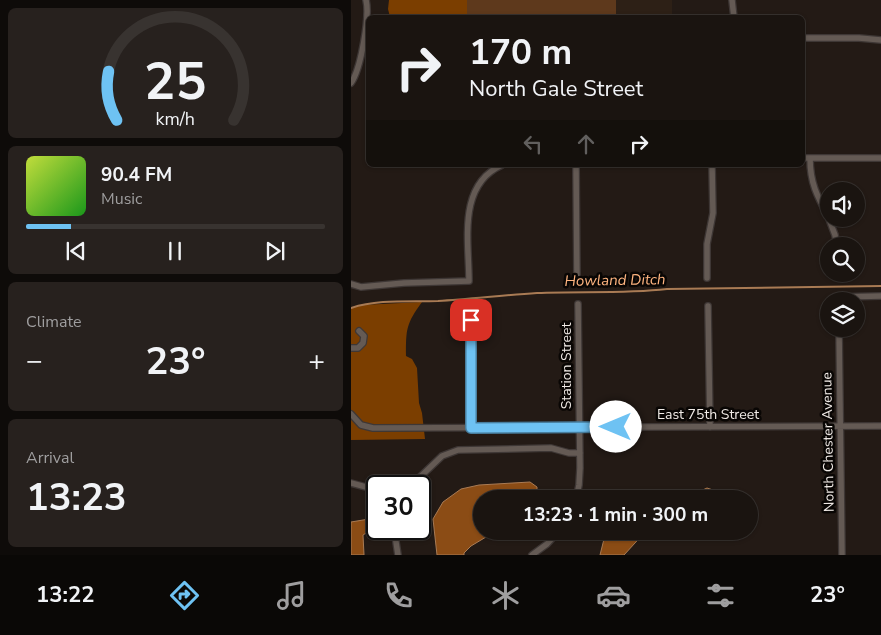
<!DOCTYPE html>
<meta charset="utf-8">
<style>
body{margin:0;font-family:"Nunito Sans",sans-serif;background:#27211e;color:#f1f3f6;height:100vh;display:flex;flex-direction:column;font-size:19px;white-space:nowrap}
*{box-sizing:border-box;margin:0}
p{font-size:16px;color:#9f9e9f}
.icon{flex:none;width:28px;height:28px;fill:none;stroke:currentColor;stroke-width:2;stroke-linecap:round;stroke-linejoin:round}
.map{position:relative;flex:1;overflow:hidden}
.drawer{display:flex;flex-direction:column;gap:8px;padding:8px;background:#0e0b09;width:351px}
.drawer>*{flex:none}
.guide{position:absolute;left:15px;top:15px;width:439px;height:152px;border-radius:8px;box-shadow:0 1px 4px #0004,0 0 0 1px #383330;background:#1a1410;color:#f1f3f6;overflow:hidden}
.tools{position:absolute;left:469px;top:182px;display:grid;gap:10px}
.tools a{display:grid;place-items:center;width:45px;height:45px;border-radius:50%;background:#1a1410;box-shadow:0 1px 4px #0004,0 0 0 1px #383330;font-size:25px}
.speed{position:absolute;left:15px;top:475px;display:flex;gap:10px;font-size:25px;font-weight:700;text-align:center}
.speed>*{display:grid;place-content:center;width:65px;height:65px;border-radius:50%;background:#1a1410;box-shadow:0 1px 4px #0004,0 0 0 1px #383330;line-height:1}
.speed .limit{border:2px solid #111;border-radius:8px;background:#fff;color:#111}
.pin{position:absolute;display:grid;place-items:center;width:42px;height:42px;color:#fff;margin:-21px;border-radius:10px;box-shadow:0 2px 8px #0006}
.me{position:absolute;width:55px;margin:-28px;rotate:270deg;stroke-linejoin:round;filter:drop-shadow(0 0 4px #0008)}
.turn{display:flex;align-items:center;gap:18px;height:105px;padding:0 20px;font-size:22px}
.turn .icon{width:65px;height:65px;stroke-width:2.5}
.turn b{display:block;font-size:35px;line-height:42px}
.lanes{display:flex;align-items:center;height:48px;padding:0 20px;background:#0003;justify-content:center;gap:25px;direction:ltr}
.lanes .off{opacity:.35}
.big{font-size:38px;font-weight:700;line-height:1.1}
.drawer .card{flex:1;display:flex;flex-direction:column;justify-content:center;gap:8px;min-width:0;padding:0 18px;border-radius:8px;background:#27211e}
.drawer .dial{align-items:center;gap:0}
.dial svg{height:130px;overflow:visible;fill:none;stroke:#383330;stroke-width:7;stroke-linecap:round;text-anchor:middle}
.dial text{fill:#f1f3f6;stroke:none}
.song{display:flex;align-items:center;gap:15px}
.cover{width:60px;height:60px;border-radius:8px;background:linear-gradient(135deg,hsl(70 70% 55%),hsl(120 70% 35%))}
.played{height:5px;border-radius:2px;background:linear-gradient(90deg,#6ec2f3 15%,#383330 15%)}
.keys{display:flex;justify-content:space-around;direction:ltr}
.heat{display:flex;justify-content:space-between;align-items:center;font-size:28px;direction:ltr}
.trip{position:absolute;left:122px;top:490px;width:285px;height:50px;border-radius:25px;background:#1a1410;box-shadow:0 1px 4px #0004,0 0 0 1px #383330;font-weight:700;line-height:50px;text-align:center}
.dock{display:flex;height:80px;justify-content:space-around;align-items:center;background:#0a0806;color:#9f9e9f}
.dock .icon{width:35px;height:35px}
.dock .selected{color:#6ec2f3}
.dock b{font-size:22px;color:#f1f3f6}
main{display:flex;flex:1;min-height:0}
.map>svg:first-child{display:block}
</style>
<main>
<section class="drawer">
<div class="card dial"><svg viewBox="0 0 100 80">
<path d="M14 69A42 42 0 1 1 86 69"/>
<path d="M14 69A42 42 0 0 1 9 39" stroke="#6ec2f3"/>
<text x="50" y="56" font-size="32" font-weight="700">25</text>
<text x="50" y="72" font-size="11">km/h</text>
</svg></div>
<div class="card">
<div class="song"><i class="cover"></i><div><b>90.4 FM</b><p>Music</p></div></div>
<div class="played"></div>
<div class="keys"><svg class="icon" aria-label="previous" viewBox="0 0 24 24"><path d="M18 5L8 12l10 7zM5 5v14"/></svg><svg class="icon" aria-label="pause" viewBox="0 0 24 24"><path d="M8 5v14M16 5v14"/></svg><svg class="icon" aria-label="next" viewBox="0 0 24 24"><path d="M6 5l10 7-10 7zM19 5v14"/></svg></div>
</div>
<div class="card"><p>Climate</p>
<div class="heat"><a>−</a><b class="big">23°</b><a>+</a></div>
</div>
<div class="card"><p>Arrival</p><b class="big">13:23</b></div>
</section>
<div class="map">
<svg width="530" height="555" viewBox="0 0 530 555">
<rect width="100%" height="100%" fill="#231a15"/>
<path fill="#2d2016" d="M116 0H321V17H116Z"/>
<path fill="#5e391c" d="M116 0H265V17H116Z"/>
<path fill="#7b3e00" d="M38 0H116V17H39L37 9Z
M71 302C55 324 55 329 55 356L61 359 66 368 68 403 71 413 74 439 0 440V308L10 305Z"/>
<path fill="#8b4c15" stroke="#a97b54" d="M179 482 186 487V499H131V531H145L120 546 113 553V555H86L82 519 92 502 110 489 128 485Z
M356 488 362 490 366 496 365 499H340C346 496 349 490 356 488Z
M26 513V526L12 535 13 555H0V522L24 518Z
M255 531H295L273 555H249Z"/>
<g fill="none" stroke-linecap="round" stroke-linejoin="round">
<path stroke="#a97b54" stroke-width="2" d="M0 308C27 299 59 302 87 301 120 299 153 295 186 293 229 291 273 294 316 289L530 286"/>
<g stroke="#3e3735" stroke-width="8">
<path id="minor" d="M381 0 383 18
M451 38H508L530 40
M0 83C10 69 19 16 15 0
M451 158H530
M459 158C459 183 466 196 478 218
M225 165 226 281
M478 219 484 235 486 246
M356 278V244L362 213 361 165
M0 284 10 287 53 283 118 281C118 242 106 185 151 165
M488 301V297L530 296
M357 306 359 427
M120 320V428
M488 329 491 555
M0 348H7L12 343 13 336 8 331
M0 414 10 425 22 428 530 426
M0 483 26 490
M50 486 69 477 91 456 107 450 200 448 218 453H229
M225 499 228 485 229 468 227 304
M43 529 47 555
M181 555 196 544 208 531"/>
</g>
<use href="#minor" stroke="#645a54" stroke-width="5.5"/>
</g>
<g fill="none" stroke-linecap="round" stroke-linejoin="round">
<g stroke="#487e9e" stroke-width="12">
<path id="route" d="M120 320V428L265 427"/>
</g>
<use href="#route" stroke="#6ec2f3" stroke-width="9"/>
</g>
<g text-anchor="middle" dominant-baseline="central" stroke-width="5" stroke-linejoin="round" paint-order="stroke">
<g font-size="14" fill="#f0eae6" stroke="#090604">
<text transform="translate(215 366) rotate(-90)">Station Street</text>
<text x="357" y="414">East 75th Street</text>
<text transform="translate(477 442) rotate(-91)">North Chester Avenue</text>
</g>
<g font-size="15" font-style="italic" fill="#ffb580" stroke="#090604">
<text transform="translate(264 280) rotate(-1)">Howland Ditch</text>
</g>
</g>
</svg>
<div class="tools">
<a><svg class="icon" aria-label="sound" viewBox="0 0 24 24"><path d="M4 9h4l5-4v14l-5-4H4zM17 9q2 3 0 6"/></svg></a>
<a><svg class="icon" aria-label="search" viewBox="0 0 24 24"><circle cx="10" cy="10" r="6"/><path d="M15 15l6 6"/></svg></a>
<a><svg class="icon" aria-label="layers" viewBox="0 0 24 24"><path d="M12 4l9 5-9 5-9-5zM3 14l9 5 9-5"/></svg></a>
</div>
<div class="speed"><div class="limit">30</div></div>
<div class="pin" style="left:120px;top:320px;background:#d93025"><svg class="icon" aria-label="arrive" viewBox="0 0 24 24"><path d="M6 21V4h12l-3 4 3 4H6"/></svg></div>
<svg class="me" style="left:265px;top:427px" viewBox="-20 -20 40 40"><circle r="19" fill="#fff"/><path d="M0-13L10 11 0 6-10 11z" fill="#6ec2f3"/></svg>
<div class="trip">13:23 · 1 min · 300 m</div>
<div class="guide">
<div class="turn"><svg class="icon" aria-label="right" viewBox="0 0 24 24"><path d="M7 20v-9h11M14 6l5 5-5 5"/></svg><div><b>170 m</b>North Gale Street</div></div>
<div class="lanes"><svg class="icon off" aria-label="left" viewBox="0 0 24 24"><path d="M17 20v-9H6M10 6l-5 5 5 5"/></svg><svg class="icon off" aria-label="ahead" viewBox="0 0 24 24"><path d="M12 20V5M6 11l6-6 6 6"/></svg><svg class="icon" aria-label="right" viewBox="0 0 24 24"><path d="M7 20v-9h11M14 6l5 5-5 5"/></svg></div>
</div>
</div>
</main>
<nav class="dock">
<b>13:22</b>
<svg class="icon selected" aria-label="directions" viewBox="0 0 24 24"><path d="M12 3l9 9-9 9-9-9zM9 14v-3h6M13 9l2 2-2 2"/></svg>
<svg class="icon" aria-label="music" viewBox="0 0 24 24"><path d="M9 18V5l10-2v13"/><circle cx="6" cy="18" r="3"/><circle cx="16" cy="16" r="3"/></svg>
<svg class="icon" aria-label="phone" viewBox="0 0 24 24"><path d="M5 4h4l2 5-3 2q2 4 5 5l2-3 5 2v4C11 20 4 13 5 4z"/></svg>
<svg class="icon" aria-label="climate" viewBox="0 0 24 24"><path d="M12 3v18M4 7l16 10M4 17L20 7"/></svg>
<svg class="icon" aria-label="car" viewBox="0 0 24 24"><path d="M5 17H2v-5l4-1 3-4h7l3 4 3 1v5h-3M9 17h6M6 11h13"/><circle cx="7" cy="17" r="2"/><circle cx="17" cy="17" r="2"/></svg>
<svg class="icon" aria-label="filters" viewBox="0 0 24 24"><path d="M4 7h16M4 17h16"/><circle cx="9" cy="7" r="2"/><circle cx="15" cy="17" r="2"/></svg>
<b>23°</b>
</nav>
